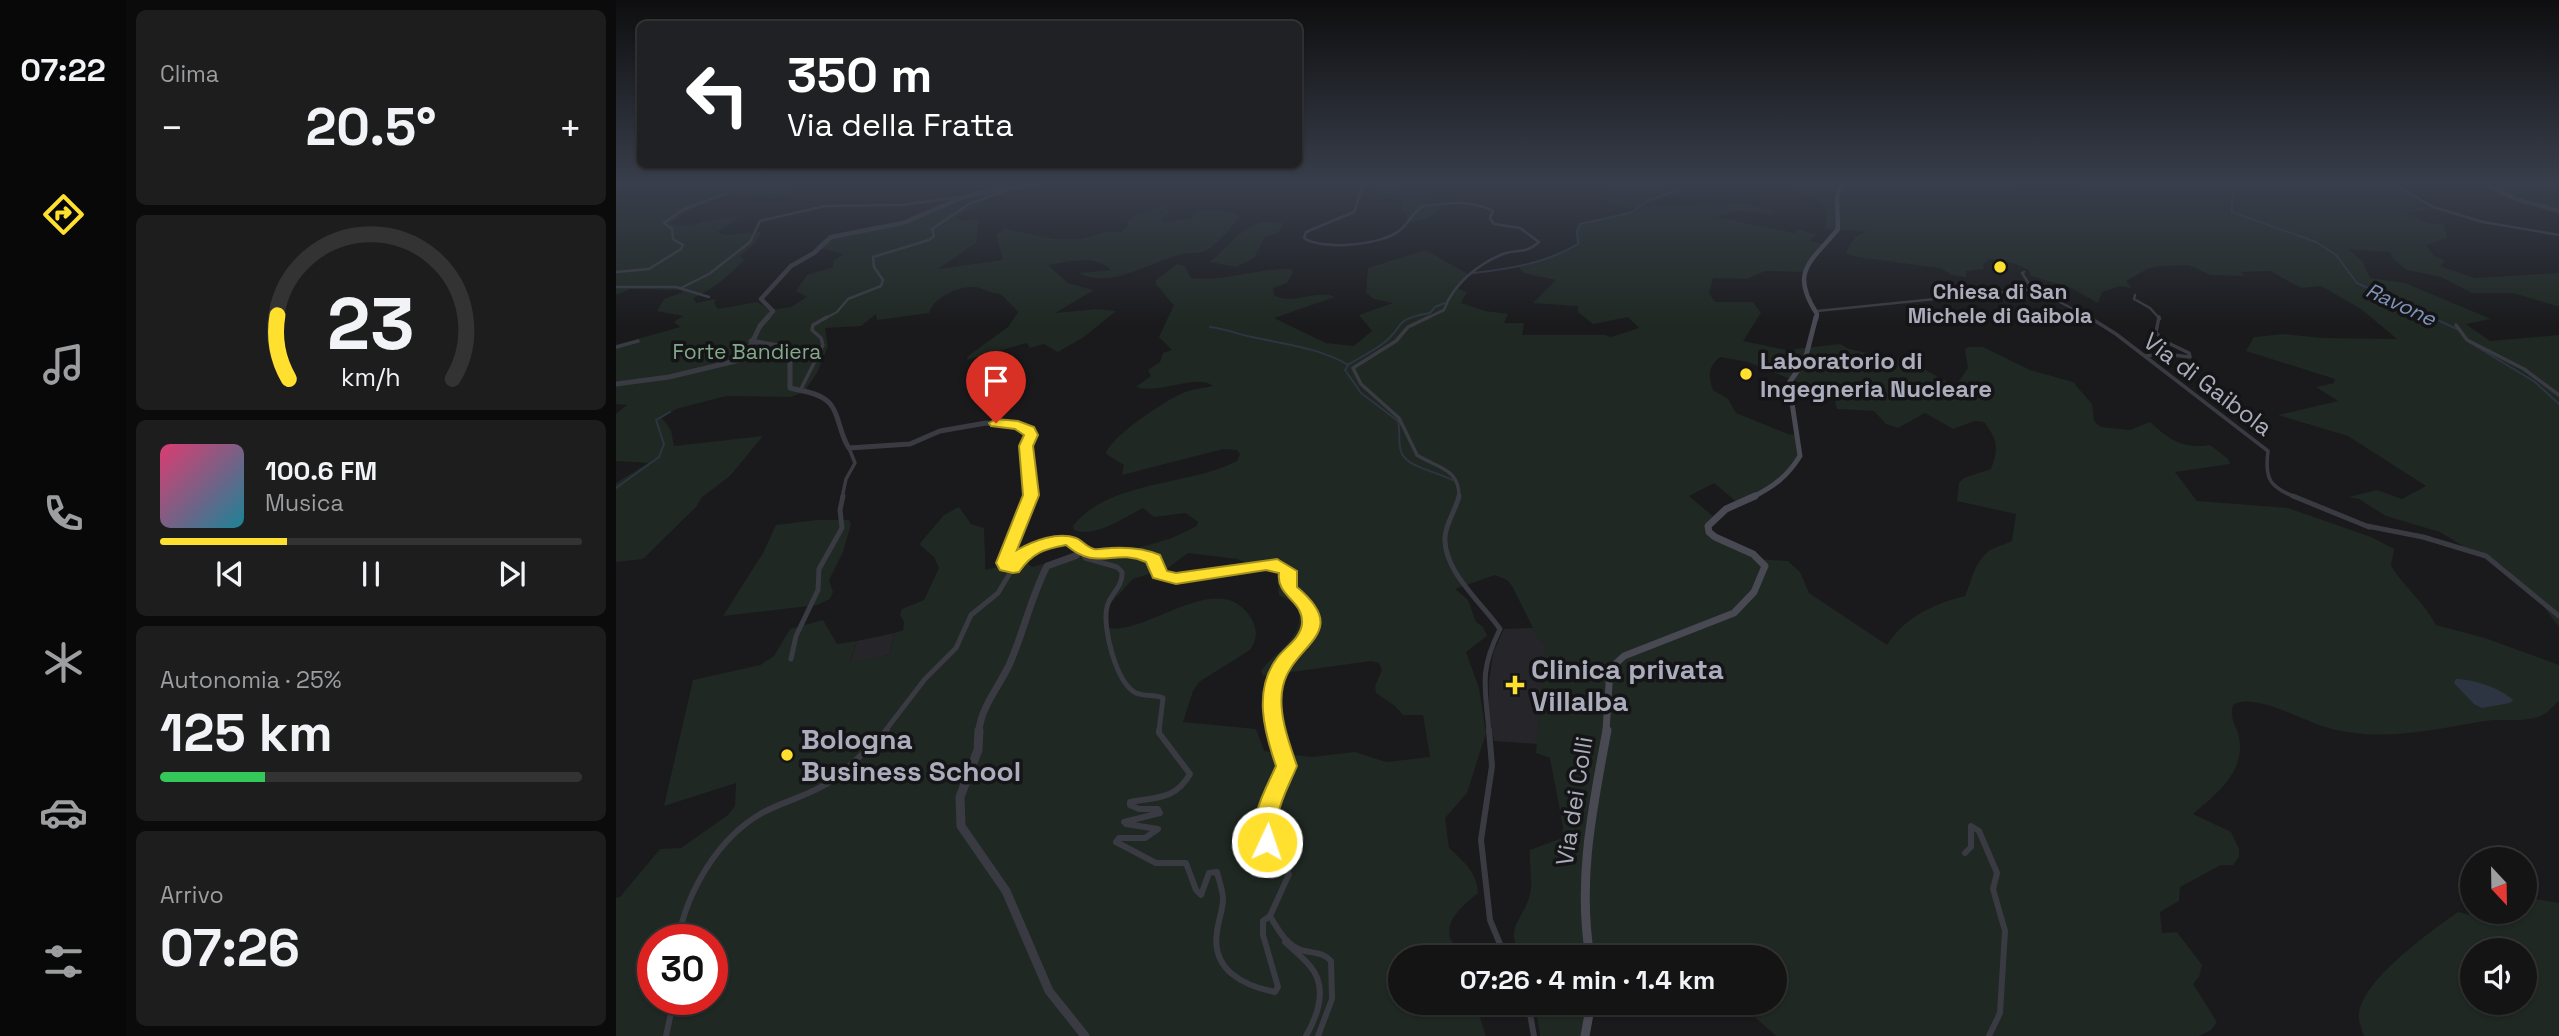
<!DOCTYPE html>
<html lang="it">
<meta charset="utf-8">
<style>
body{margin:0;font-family:"Space Grotesk",sans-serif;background:#1d1d1e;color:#f1f3f6;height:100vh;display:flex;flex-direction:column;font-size:26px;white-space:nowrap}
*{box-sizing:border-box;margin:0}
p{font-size:23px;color:#9d9ea0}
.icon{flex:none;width:38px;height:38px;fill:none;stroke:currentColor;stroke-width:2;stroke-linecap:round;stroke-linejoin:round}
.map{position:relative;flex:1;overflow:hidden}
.panel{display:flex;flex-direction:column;gap:10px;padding:10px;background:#0b0b0c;width:490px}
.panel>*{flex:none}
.top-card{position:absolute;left:21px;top:21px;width:665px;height:147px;border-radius:10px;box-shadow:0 2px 5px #0004,0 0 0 2px #333334;background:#202124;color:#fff;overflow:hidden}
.needle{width:46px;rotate:158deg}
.tools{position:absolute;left:1844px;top:847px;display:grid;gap:14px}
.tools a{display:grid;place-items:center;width:77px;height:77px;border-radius:50%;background:#141415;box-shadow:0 2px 5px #0004,0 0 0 2px #333334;font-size:35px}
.speed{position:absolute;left:21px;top:924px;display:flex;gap:14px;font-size:35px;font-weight:700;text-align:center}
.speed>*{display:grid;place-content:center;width:91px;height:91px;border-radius:50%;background:#141415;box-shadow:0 2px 5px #0004,0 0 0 2px #333334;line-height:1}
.speed .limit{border:10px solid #d22;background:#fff;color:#111}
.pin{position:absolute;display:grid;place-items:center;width:60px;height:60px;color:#fff;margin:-72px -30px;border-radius:50% 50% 50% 0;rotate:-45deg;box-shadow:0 0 7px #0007}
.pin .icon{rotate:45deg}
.me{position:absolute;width:77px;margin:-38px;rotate:3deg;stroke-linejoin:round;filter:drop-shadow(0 0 5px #0008)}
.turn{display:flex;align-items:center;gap:24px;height:147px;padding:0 35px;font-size:32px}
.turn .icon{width:91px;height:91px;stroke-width:2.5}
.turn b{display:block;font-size:49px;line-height:60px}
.big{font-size:52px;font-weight:600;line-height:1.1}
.panel .tile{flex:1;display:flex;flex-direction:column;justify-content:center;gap:10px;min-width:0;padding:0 24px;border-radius:10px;background:#1d1d1e}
.panel .dial{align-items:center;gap:0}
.dial svg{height:182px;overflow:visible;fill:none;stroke:#333334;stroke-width:7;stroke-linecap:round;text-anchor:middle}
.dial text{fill:#f1f3f6;stroke:none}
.song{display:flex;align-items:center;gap:21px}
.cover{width:84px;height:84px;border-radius:10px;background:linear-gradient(135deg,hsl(340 70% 55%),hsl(190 70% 35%))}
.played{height:7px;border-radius:4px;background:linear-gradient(90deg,#ffe02f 30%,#333334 30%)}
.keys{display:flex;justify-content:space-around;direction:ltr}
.heat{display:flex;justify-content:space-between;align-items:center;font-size:38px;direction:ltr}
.charge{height:10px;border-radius:5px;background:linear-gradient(90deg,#34c759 25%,#333334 0)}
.trip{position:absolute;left:772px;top:945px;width:399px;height:70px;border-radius:35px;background:#141415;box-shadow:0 2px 5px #0004,0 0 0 2px #333334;font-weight:600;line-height:70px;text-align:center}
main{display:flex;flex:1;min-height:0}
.tabs{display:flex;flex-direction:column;width:126px;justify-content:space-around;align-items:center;background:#080808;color:#9d9ea0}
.tabs .icon{width:49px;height:49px}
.tabs .active{color:#ffe02f}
.tabs b{font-size:32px;color:#f1f3f6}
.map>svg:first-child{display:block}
</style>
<main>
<nav class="tabs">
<b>07:22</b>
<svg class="icon active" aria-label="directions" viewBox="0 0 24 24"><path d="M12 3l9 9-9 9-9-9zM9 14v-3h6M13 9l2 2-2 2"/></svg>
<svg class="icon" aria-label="music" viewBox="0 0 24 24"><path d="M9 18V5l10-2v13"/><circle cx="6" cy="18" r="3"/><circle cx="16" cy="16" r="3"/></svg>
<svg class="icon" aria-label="phone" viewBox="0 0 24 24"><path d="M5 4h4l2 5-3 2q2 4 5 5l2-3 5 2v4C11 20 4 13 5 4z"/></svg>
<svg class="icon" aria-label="climate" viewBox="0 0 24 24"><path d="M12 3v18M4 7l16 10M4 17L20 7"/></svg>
<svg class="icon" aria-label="car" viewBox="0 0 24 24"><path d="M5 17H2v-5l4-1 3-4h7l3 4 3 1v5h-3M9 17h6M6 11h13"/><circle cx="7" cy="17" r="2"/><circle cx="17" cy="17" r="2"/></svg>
<svg class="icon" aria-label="filters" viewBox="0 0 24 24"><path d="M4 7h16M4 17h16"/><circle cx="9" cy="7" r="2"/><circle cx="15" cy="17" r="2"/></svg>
</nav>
<section class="panel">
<div class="tile"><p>Clima</p>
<div class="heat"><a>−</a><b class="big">20.5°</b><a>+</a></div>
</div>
<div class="tile dial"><svg viewBox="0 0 100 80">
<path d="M14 69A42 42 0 1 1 86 69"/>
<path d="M14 69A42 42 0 0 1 9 41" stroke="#ffe02f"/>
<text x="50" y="56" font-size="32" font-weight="700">23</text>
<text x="50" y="72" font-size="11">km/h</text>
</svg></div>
<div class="tile">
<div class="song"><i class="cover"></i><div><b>100.6 FM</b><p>Musica</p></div></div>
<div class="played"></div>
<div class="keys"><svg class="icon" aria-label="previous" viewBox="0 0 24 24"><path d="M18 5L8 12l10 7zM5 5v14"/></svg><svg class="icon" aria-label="pause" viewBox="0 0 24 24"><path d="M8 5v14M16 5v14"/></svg><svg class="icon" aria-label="next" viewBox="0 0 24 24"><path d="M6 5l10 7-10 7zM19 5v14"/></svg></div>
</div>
<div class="tile"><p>Autonomia · 25%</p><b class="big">125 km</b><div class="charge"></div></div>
<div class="tile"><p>Arrivo</p><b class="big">07:26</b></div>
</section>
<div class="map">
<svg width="1943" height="1036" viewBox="0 0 1943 1036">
<rect width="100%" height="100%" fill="#1a1a1c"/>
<path fill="#262529" d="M917 628 929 645V653L921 744 878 741 873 713V683L877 653 888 629Z
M279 633 273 655 234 663 241 641Z"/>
<path fill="#1f2822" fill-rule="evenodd" d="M0 181H179L166 186 176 192 167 197 157 199 115 194 74 210 54 223C70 232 100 214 122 218L101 232 109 235 146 232 138 244 124 256 128 260C113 275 97 290 77 298L80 303 100 299 98 303 102 309 141 302 154 310 175 307 191 297 180 291 191 275 217 267 218 260 228 254 200 247 206 240 279 225 350 196 411 186 369 199 363 208 348 211 341 217 346 221 363 218 360 243 322 269 387 260 380 234 389 229 439 239H464L490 232H505L512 226 511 222 519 215 547 204 554 212 545 219 548 222 576 218 582 209 609 210 624 216C620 224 598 247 589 251 583 254 574 252 567 254 533 261 497 290 462 273L495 270C480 254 451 262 432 265L452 283 478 290 439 313 482 309 500 311 468 337 442 352 428 344 414 348 411 343 351 360 352 356 392 327 402 312 385 294C371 293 368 288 359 287 342 286 318 297 313 313L261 320 260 314 245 326 209 328 212 346 201 373 188 392 175 397 110 396 60 409 46 418 55 430 58 446 147 436 114 476 86 497 80 507 27 559 0 562V483L32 463 0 461V414L11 405 0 404V345L64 327 58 322 67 316 41 311 48 299 67 292 63 290 15 289 0 295Z
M1178 181 1215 185V181C1259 181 1301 189 1345 189 1385 189 1424 190 1464 192L1465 186 1454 181H1483L1522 188H1591L1598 187 1591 181H1629L1630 186 1661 185 1675 189 1724 182 1772 183 1818 210 1789 213 1813 223 1828 224 1831 238 1810 245 1817 255 1829 261 1824 266 1859 278 1943 273V306H1940L1898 293H1856L1825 277 1791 270 1778 260 1774 252 1732 249 1746 261 1754 278 1789 283 1875 319 1850 324 1874 341 1943 335V627L1924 602 1888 567 1871 556 1852 549 1824 532 1770 516 1743 499 1733 497 1761 490 1786 499 1810 486 1732 436 1662 415 1722 401 1700 387 1718 383 1719 379 1630 351 1638 337 1668 334 1706 338 1781 339 1745 309 1705 286 1685 288 1654 271 1625 272 1628 276 1594 275 1573 265 1544 266 1533 268 1510 281 1516 288 1504 286 1486 292 1482 303 1453 287 1415 276 1413 270 1397 263 1373 259 1367 264 1368 269 1350 271V277L1336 275 1324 268 1241 257 1230 254C1234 241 1239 237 1250 231L1210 229V209L1200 200 1176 190Z
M1857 181H1943V212Z
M1038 184 1054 196 1037 199 1029 205 1030 206 1135 204 1155 209 1160 214 1119 211 1100 217 1179 233 1182 229 1202 235 1193 240 1207 245 1189 266V272L1149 271 1131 279 1097 278 1093 293 1099 302H1137L1145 313 1127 341 1170 350 1224 344 1233 349 1288 361 1304 367 1335 384H1341L1352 368 1349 350 1352 347H1367L1414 370 1457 382 1476 404 1478 421 1485 427 1514 430 1534 422C1555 441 1567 449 1594 445L1612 459 1614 464 1559 472 1581 501 1672 508 1755 537 1778 549 1775 566C1788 587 1808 602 1820 625L1869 638 1943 665V701C1937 706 1930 715 1922 717 1904 723 1886 718 1869 721 1815 730 1762 743 1709 727 1685 720 1638 692 1617 705 1613 719 1620 724 1623 737 1630 772 1600 794 1577 814L1615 832 1623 849V857L1617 865H1605L1564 887 1563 901 1544 912 1546 933 1561 932 1586 965 1583 977 1577 984 1601 1022 1595 1030 1583 1036H1160L1123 1003H1158V957H909C882 928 912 919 915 888 916 876 913 863 914 850L946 838 947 827 934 758 920 753 929 645 921 636 896 586 891 580 879 575 839 589 852 600 860 622 867 627 871 636 850 652 863 688 870 733 851 793 829 818 833 848C848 862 861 872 862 893 849 904 827 920 835 940 838 946 847 952 851 957H784V1003H859L870 1036H0V898L4 897 44 849 65 848 112 815 119 806 120 783 48 806 77 680 144 665 158 656 174 629 207 620 221 644 241 641 234 662 273 655 279 633 287 630 288 622 284 615 286 609 308 600 323 568 318 557 304 545 305 542 328 515 343 507 355 524 368 528C368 543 370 556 369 570L408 561 416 567 467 554 522 548 556 538 581 526 582 522 570 513 538 517 527 508C507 518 480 538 458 530L457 526C492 480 574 486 621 461L624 454 621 450 607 449 506 475 508 465 490 454C494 437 547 402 565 394 575 389 587 388 597 386 581 373 544 395 520 387L535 376 532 370 544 362 547 353 556 350 543 337 558 305C551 299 548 291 540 285V280L561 264 569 266 575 278C609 282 641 268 675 269L677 272 671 283 657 288 658 295C678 306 699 288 719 297L658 318 710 343 738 346 756 331 743 315 777 303 758 299 750 293 752 268 809 250 854 275 842 289 851 292 845 303 869 311 892 314 888 323H908L906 335H989L995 337 1023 328 1012 317 977 324 962 312V306L917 303 940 280 908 273 903 267 952 251 962 244 961 231 965 224 1021 209 987 202 982 196 991 190ZM1104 357 1132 362 1209 393 1218 397 1221 409 1258 411 1270 424 1282 428 1309 413 1337 429 1359 421 1368 422C1382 441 1383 447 1375 469L1348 478 1343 483 1341 501 1400 514 1396 541C1389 545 1381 546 1374 550 1358 562 1356 580 1349 596 1317 604 1289 617 1271 645L1193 593 1184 572 1172 561 1140 559 1092 532 1099 518 1073 496 1098 483 1123 504 1167 480 1183 456 1180 435 1172 434 1120 413 1112 399 1097 390C1092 375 1092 367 1104 357ZM572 553 621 559 661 574 663 595 680 604C694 636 659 650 645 671L647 676 755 661 763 663 766 670 759 686 760 693 779 706 787 715H807L814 757 770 762 739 752 695 757 648 751 640 729 567 722 577 691 583 682 634 650C641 640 642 631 636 620 606 564 531 636 492 628V606L517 579 552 568ZM37 940H96V999H37Z
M772 188 817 195 835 207H825C816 218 804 222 790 222L792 219 784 207 786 201C776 196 769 201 759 199L763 195 756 192V190Z
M649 222 668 223 662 233 649 237 638 258 620 267 593 262C612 249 626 224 649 222Z
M201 520H233L235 524 227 552 213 580 217 592 214 599 201 605 107 616 147 553 160 525Z
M1852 886 1857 887V912H1909V897L1943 903V1036H1748C1746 1030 1742 1021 1743 1014 1746 980 1815 931 1842 912L1854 915ZM1857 950H1909V1003H1857Z
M919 1003H989L975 1014 971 1036H924Z"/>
<path fill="#2e3542" d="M1840 679C1857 679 1884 688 1897 700L1894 703 1866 708 1858 704 1838 683Z"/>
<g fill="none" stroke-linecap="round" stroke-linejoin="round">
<path stroke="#2e3542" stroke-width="2" d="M1610 181 1617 188 1616 212 1700 242 1720 255 1741 283 1841 329
M857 273C893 269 931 263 962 244L961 231 964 224 1014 213 1031 201 1063 190 1066 181
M829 303 819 307 814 313C774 320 791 326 765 345 755 352 743 358 732 365L729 370 745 393 782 421C785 432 781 444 786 454 792 467 822 472 836 480
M594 327C610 329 621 334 636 337 667 344 705 348 732 365
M1853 342 1919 382 1943 404
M0 488 43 457 48 444 40 420 54 412"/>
<path stroke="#3a3a42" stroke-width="2.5" d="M749 181 738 212 690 232 688 238C705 251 768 245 784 230 793 223 797 212 807 206 831 203 855 199 877 211L874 218 878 224 904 228 923 242C909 255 903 248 887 254 862 264 837 284 828 310L809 319
M1772 181 1817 207 1867 222 1943 235
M0 272 33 269 65 249 67 245 57 239 56 229 48 223 66 210 111 193 114 181
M1408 272 1406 273 1415 287
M0 287H60L93 297
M65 288 93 274 134 242 144 221 209 206 285 205 345 197
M1519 295 1518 299 1534 308 1544 319
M1201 311 1419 289 1476 319
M208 319 221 312 232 299 265 286 267 280 258 267 257 257 313 240 318 236 316 229 353 204 391 190"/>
<path stroke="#3a3a42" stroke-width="3.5" d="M813 317 792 327 780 341 737 368 745 384 783 418 801 455C821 468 844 468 843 498
M1473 317 1500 334 1652 451C1648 481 1655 487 1681 498
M1840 325 1851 340 1908 369 1943 395
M0 347 22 341
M1529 356 1548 354 1574 357 1573 353 1546 340 1540 332 1543 317
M184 391 207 345 205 338 196 330 197 325 211 317
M226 498 230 479 239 463 233 448"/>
<path stroke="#3a3a42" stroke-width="5" d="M843 496C840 510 830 522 829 537 827 571 866 603 884 629 863 671 869 686 873 731
M1677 496 1753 527
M1751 526 1807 537 1870 556 1943 616
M175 659 180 636 202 590 203 569 226 528 224 510 227 496
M269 731 309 679 340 648 355 615 382 593 397 568
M543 731 547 698C539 694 529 697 520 693 500 683 486 627 491 607 494 593 507 588 506 572L501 567 469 558 465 551 469 550 474 555C496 554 517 550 538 559L543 574 560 579 661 565 672 571 675 591 695 612C694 635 682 644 669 661 653 682 654 707 660 731"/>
<path stroke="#3a3a42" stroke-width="6" d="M543 730V733L574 774C559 800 541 797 514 802V805L523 809H542L544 813 508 822 510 824 542 829 529 838H503L500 842 540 863H570L580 890 585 895 593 873 601 872C603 881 607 890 607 899 607 910 602 921 601 932 595 970 628 986 659 992L662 987 647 935V921L654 916 673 874C668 863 660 856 654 846 639 821 660 789 670 766L660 730
M873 730 876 766 865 840 874 920 884 944 896 957
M1349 853 1355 847V826L1363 831 1381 873 1377 889 1389 931 1384 1013 1373 1036
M654 916C662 930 672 948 689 951 701 954 706 952 715 961L716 999 702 1036
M62 940C71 891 102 838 146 813 168 801 195 795 215 781 234 766 255 747 271 730
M669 942C677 950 687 957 694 966 712 987 702 1015 690 1036
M912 1003 918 1036
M50 1036 58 999"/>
<path stroke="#3a3a42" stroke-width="4.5" d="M1863 181 1900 199 1943 211
M150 319 157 311 145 299 175 266 198 253 215 237 287 223 348 197 377 190 445 181"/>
<path stroke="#3a3a42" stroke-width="5" d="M135 341 163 346 174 352V388C185 391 198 392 207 398 224 407 222 433 233 448L294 444 324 431 370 423 402 425 413 430 415 435 410 446 414 498
M0 384 53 377 128 359 144 326 152 317"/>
<path stroke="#3a3a42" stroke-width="7" d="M363 731C365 706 384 686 394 663 408 631 415 597 431 566L459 556 465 551 457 542C432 538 411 547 397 568L389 564 415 496"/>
<path stroke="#3a3a42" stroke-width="9" d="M363 730 362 750 344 797 345 826 390 891 433 991 469 1036"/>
<path stroke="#484952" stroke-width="4.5" d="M1200 319 1201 314C1173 271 1195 262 1222 229L1221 196 1228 181"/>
<path stroke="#484952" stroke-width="5" d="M1135 498C1157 487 1171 477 1184 456L1173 383 1189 360 1200 317"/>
<path stroke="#484952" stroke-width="7" d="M990 731 994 669 1008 656 1118 613 1138 592 1149 566 1137 554 1099 537 1093 532 1092 526 1110 509 1139 496"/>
<path stroke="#484952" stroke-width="9" d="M974 957C961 879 977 806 991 730
M969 1036 975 1003"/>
</g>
<linearGradient id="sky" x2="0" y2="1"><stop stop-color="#0e0e0f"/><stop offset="0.56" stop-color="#383e4b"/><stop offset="1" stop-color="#383e4b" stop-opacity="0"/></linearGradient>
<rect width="1943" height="326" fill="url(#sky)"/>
<path fill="#ffe02f" stroke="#a6921f" stroke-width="2" d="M380 419 402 421 418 427 422 435 417 446 423 495 401 550C417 541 442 531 460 538 466 540 470 547 478 549 482 550 490 548 494 548 511 547 528 548 544 555L551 571 560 573 661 559 681 571V587C737 634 677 643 667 686 661 711 673 743 681 766 675 781 665 798 662 815 660 826 664 838 659 848L651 851 643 848C630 821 649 791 660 766 648 731 637 690 661 658 669 647 684 639 686 624 688 600 660 597 663 573L650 570 560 584 537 578 530 562C498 548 481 572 450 545 428 549 416 553 403 572L397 573 384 570 380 563 407 495 403 446 408 435 399 429 375 426 373 423Z"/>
<g fill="#ffe02f" stroke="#151517" stroke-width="2.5">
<circle cx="1384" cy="267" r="7"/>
<circle cx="1130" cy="374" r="7"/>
<path d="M895.5 674.5h7v7h7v7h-7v7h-7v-7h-7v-7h7z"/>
<circle cx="171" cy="755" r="7"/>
</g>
<g text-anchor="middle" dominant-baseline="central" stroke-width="7" stroke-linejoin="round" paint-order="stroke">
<g font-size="21" font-weight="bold" fill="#abadbd" stroke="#151517">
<text x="1384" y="291">Chiesa di San<tspan x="1384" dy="24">Michele di Gaibola</tspan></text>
</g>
<g font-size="21" font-style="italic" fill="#8094ba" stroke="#151517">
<text transform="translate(1785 304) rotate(25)">Ravone</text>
</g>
<g font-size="21" fill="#81a98b" stroke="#151517">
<text x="131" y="351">Forte Bandiera</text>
</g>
<g font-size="24" font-weight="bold" fill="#abadbd" stroke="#151517" text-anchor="start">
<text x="1144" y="360">Laboratorio di<tspan x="1144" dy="28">Ingegneria Nucleare</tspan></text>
</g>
<g font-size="24" fill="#abadbd" stroke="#151517">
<text transform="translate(1592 384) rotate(37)">Via di Gaibola</text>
<text transform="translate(958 801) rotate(-81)">Via dei Colli</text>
</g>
<g font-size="28" font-weight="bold" fill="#abadbd" stroke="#151517" text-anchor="start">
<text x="915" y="669">Clinica privata<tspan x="915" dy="32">Villalba</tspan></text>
<text x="185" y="739">Bologna<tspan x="185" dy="32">Business School</tspan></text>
</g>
</g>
</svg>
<div class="tools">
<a><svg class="needle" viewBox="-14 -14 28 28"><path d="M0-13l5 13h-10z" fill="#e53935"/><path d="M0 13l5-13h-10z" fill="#9d9ea0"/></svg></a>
<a><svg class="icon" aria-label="sound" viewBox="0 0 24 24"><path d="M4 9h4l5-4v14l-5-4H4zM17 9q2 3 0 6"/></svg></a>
</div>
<div class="speed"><div class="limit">30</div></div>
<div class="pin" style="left:380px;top:423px;background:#d93025"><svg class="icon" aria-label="arrive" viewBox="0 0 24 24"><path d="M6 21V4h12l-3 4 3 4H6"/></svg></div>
<svg class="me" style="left:651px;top:842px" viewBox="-20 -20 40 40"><circle r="17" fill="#ffe02f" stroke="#fff" stroke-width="3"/><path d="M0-11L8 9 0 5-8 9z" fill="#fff"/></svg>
<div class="trip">07:26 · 4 min · 1.4 km</div>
<div class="top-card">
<div class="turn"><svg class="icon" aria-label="left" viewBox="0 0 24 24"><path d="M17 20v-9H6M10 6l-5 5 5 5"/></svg><div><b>350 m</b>Via della Fratta</div></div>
</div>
</div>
</main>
